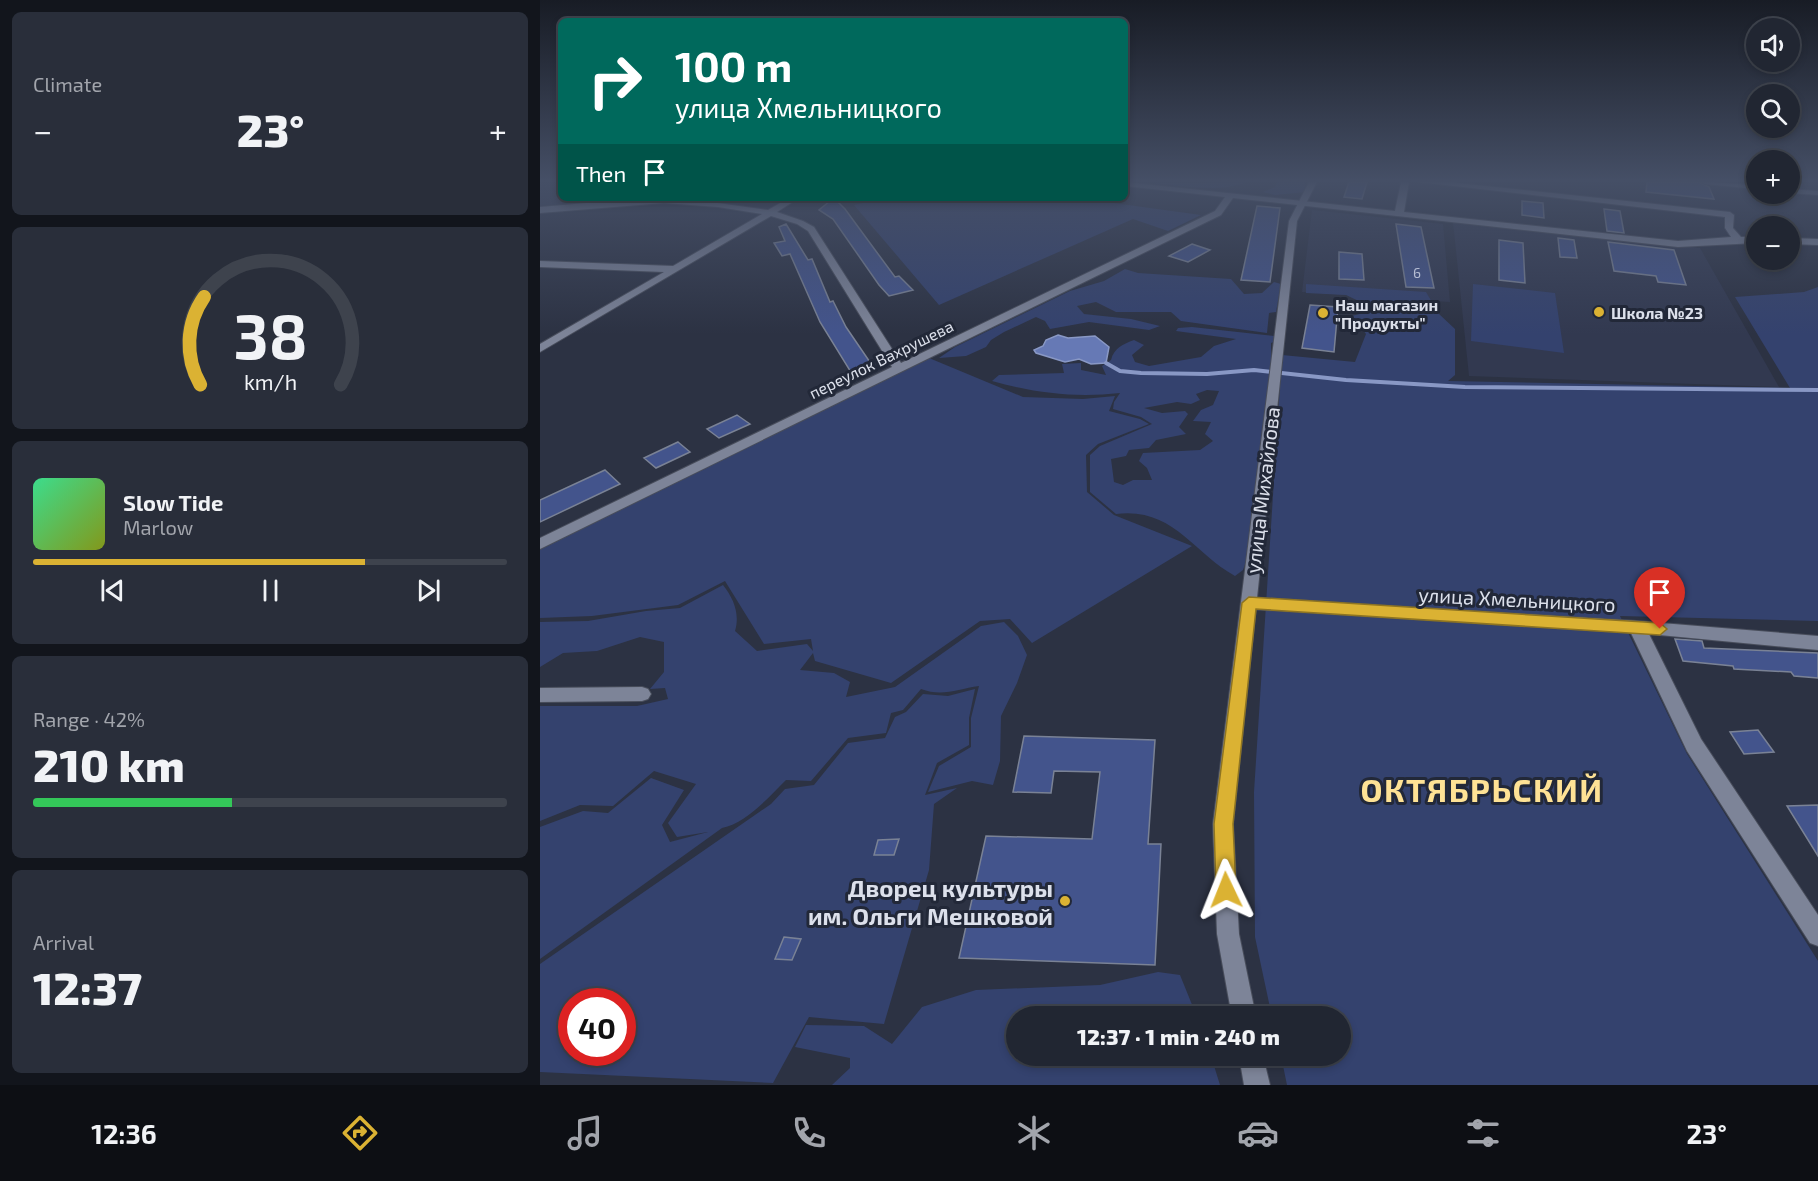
<!DOCTYPE html>
<meta charset="utf-8">
<style>
body{margin:0;font-family:"Exo 2",sans-serif;background:#292e3a;color:#f1f3f6;height:100vh;display:flex;flex-direction:column;font-size:22px;white-space:nowrap}
*{box-sizing:border-box;margin:0}
p{font-size:20px;color:#a2a5ac}
.icon{flex:none;width:33px;height:33px;fill:none;stroke:currentColor;stroke-width:2;stroke-linecap:round;stroke-linejoin:round}
.map{position:relative;flex:1;overflow:hidden}
.sheet{display:flex;flex-direction:column;gap:12px;padding:12px;background:#12151c;width:540px}
.sheet>*{flex:none}
.hud{position:absolute;left:18px;top:18px;width:570px;height:183px;border-radius:9px;box-shadow:0 3px 9px #0003,0 0 0 2px #3e434d;background:#00695c;color:#fff;overflow:hidden}
.controls{position:absolute;left:1206px;top:18px;display:grid;gap:12px}
.controls a{display:grid;place-items:center;width:54px;height:54px;border-radius:50%;background:#212632;box-shadow:0 3px 9px #0003,0 0 0 2px #3e434d;font-size:30px}
.speed{position:absolute;left:18px;top:988px;display:flex;gap:12px;font-size:30px;font-weight:700;text-align:center}
.speed>*{display:grid;place-content:center;width:78px;height:78px;border-radius:50%;background:#212632;box-shadow:0 3px 9px #0003,0 0 0 2px #3e434d;line-height:1}
.speed .limit{border:9px solid #d22;background:#fff;color:#111}
.pin{position:absolute;display:grid;place-items:center;width:51px;height:51px;color:#fff;margin:-62px -26px;border-radius:50% 50% 50% 0;rotate:-45deg;box-shadow:0 0 6px #0007}
.pin .icon{rotate:45deg}
.me{position:absolute;width:66px;margin:-33px;rotate:358deg;stroke-linejoin:round;filter:drop-shadow(0 0 4px #0008)}
.turn{display:flex;align-items:center;gap:21px;height:126px;padding:0 18px;font-size:27px}
.turn .icon{width:78px;height:78px;stroke-width:2.5}
.turn b{display:block;font-size:42px;line-height:51px}
.then{display:flex;align-items:center;height:57px;padding:0 18px;background:#0003;gap:12px;font-size:22px}
.big{font-size:45px;font-weight:800;line-height:1.1}
.sheet .widget{flex:1;display:flex;flex-direction:column;justify-content:center;gap:9px;min-width:0;padding:0 21px;border-radius:9px;background:#292e3a}
.sheet .dial{align-items:center;gap:0}
.dial svg{height:156px;overflow:visible;fill:none;stroke:#3e434d;stroke-width:7;stroke-linecap:round;text-anchor:middle}
.dial text{fill:#f1f3f6;stroke:none}
.song{display:flex;align-items:center;gap:18px}
.cover{width:72px;height:72px;border-radius:9px;background:linear-gradient(135deg,hsl(150 70% 55%),hsl(70 70% 35%))}
.played{height:6px;border-radius:3px;background:linear-gradient(90deg,#dbb233 70%,#3e434d 70%)}
.keys{display:flex;justify-content:space-around;direction:ltr}
.heat{display:flex;justify-content:space-between;align-items:center;font-size:33px;direction:ltr}
.charge{height:9px;border-radius:4px;background:linear-gradient(90deg,#34c759 42%,#3e434d 0)}
.trip{position:absolute;left:466px;top:1006px;width:345px;height:60px;border-radius:30px;background:#212632;box-shadow:0 3px 9px #0003,0 0 0 2px #3e434d;font-weight:800;line-height:60px;text-align:center}
.menu{display:flex;height:96px;justify-content:space-around;align-items:center;background:#0d0f14;color:#a2a5ac}
.menu .icon{width:42px;height:42px}
.menu .active{color:#dbb233}
.menu b{font-size:27px;color:#f1f3f6}
main{display:flex;flex:1;min-height:0}
.map>svg:first-child{display:block}
</style>
<main>
<section class="sheet">
<div class="widget"><p>Climate</p>
<div class="heat"><a>−</a><b class="big">23°</b><a>+</a></div>
</div>
<div class="widget dial"><svg viewBox="0 0 100 80">
<path d="M14 69A42 42 0 1 1 86 69"/>
<path d="M14 69A42 42 0 0 1 16 24" stroke="#dbb233"/>
<text x="50" y="56" font-size="32" font-weight="700">38</text>
<text x="50" y="72" font-size="11">km/h</text>
</svg></div>
<div class="widget">
<div class="song"><i class="cover"></i><div><b>Slow Tide</b><p>Marlow</p></div></div>
<div class="played"></div>
<div class="keys"><svg class="icon" aria-label="previous" viewBox="0 0 24 24"><path d="M18 5L8 12l10 7zM5 5v14"/></svg><svg class="icon" aria-label="pause" viewBox="0 0 24 24"><path d="M8 5v14M16 5v14"/></svg><svg class="icon" aria-label="next" viewBox="0 0 24 24"><path d="M6 5l10 7-10 7zM19 5v14"/></svg></div>
</div>
<div class="widget"><p>Range · 42%</p><b class="big">210 km</b><div class="charge"></div></div>
<div class="widget"><p>Arrival</p><b class="big">12:37</b></div>
</section>
<div class="map">
<svg width="1278" height="1085" viewBox="0 0 1278 1085">
<rect width="100%" height="100%" fill="#2c3243"/>
<path fill="#323950" d="M0 182H21V198H99L0 206Z
M772 210 903 224 910 302 762 292Z
M913 222 1160 248 1239 387 929 376Z"/>
<path fill="#34426e" fill-rule="evenodd" d="M706 182C683 193 639 186 614 183Z
M737 182H765V192L735 195 723 192 735 187Z
M347 198H537L661 215 628 231 593 219 399 305 314 205Z
M585 269 598 273 691 279 704 294 722 293 734 282 741 284 736 312 729 313 727 333 641 321 631 312H576L556 302 537 306 544 314 591 319 620 326 609 330 549 322 510 329 505 321 496 317 464 332 451 340 446 347 426 356 399 358 415 347 530 291 564 281Z
M766 284 886 292 899 314 915 329V375L908 381 1250 388 1195 297 1264 292 1278 287V621L1080 616 1147 754 1278 961V1085H747L741 1056H801V1017H732L715 937 714 792 742 355 815 362 826 334 812 316 827 312 825 304 806 295 766 293Z
M933 284 1015 293 1024 353 931 341Z
M652 327 734 336 736 341 731 343V384L709 553 703 570 695 576C652 552 633 507 576 514L550 492V455L560 446 612 424 601 417 573 409 574 402 580 393C535 398 495 393 452 381L459 375 524 373 522 364 541 363V370L566 375 562 366 571 360C574 348 583 344 594 340L604 345 592 355 595 362 609 366 661 357 674 346 696 339 636 331 638 328ZM667 390 679 391 673 405 661 410 653 421 671 422 665 434 673 441 660 450 603 453 599 461 607 468 612 480H593L583 485 574 482 571 459 586 456 589 450 609 448 616 440 646 434 639 427 648 414 645 411 622 413 604 408 637 402 651 404 660 400 656 394Z
M389 358 483 397 543 399 575 396 569 411 600 419 609 424 558 444 546 455 547 492 574 515 652 546 492 643 470 619 440 621 351 683 275 661 273 653 260 670 294 673 310 682 306 697 355 687 441 626 464 622 478 636 487 655 477 683 461 716 460 761 453 785 432 781 388 792 399 766 431 747V718L439 686C418 689 402 697 381 689L363 710 351 713 346 733 308 738 271 781 246 780C229 797 206 823 182 828L0 959V827L43 811 68 813 111 778 144 790 122 825 130 842 168 832 137 837 128 823 156 784 114 771 73 806 40 805 0 821V706H97L128 699 125 688 110 689 124 672V642L100 637 57 651 23 653 0 667V622L48 621 106 611 140 608 183 585C194 599 200 614 195 631L217 651 267 644 273 651 271 639 224 644 185 581 138 605 52 616 0 618V549Z
M435 689 429 718V745L397 763 385 795 417 788 394 804 389 870 344 1024 269 1017 233 1083 0 1072V964L231 804 245 789 274 785 308 743 345 738 355 717 366 712 383 694 408 696ZM32 1002H82V1053H32Z
M618 972 640 975 657 1017H477V1056H671L680 1085H292L310 1068V1058L255 1047 266 1025 324 1026 352 1044 382 1007 436 990 560 985Z"/>
<path fill="#6679b5" stroke="#8998c5" stroke-width="1.5" d="M518 335 528 338 555 336 569 347 566 363 551 364 539 359 525 362 496 353 494 350 503 346 506 340Z"/>
<g fill="none" stroke-linecap="round" stroke-linejoin="round">
<path stroke="#8998c5" stroke-width="4" d="M566 363 580 371 601 373 667 374 714 370 806 380 925 387 1278 390"/>
</g>
<path fill="#43548c" stroke="#7a8295" stroke-width="1.5" d="M809 182H827L822 199 804 197Z
M1107 182H1159L1169 187 1174 199 1106 192Z
M290 201 298 202 305 209 355 277 359 276 373 290 349 296 339 285 293 219 279 210Z
M982 201 1003 203 1004 218 982 215Z
M717 206 740 208 730 282 701 280Z
M1064 209 1080 211 1084 233 1067 231Z
M246 224 268 260 272 259 290 302 293 301 306 327 334 368 312 374 280 322 250 254 242 256 234 243 245 241 239 227Z
M856 224 881 227 894 288 866 287Z
M1018 238 1034 240 1037 258 1020 257Z
M959 240 983 243 985 283 959 280Z
M1068 242 1134 250 1146 285 1118 282 1116 276 1074 271Z
M652 244 670 250 648 262 629 256Z
M799 252 822 254 824 280 799 279Z
M770 305 798 307 794 352 762 348Z
M197 415 210 424 179 438 167 429Z
M138 442 150 452 116 468 104 458Z
M65 470 80 484 0 522V500Z
M1135 639 1162 641 1164 648 1278 653V678L1254 676 1251 672 1194 669 1193 666 1143 661Z
M1218 730 1234 752 1204 754 1190 732Z
M484 736 615 740 608 844H621L615 965 419 958 446 836 552 839 560 772 514 771 511 793 473 792Z
M1278 805V856L1247 806Z
M359 839 354 855H334L338 840Z
M244 937 261 939 252 960 235 959Z"/>
<g fill="none" stroke-linecap="round" stroke-linejoin="round">
<g stroke="#484d5b" stroke-width="2">
<path id="minor" d="M585 182 855 211 861 182H869L864 212 1138 241 1191 237 1185 228V217L879 182H908L1190 212 1194 215 1193 228 1201 237H1216V243L1138 247 693 198 681 215 0 549V538L352 367 268 231 257 224 231 216 0 352V344L124 272 0 267V261L133 266 222 214 178 207 124 203 0 213V207L93 199 142 198 228 210 249 198H259L237 212 263 221 274 227 361 363 675 211 685 197 585 186Z
M1161 182 1216 185V189L1165 184Z
M1250 189 1278 191V195L1250 193Z
M1250 238 1278 239V245L1250 244Z
M709 597 1097 621 1278 636V650L1109 634 1161 739 1278 915V946L1270 943 1147 751 1091 633 709 609 703 607 701 603 703 599Z
M102 687 108 689 111 694 108 699 102 701 0 702V688Z"/>
</g>
<g stroke="#484d5b" stroke-width="2">
<path id="tertiary" d="M769 182H777L757 221 693 824 699 934 716 1017H692L677 934 673 824 749 221Z
M699 1056H723L730 1085H704Z"/>
</g>
<use href="#minor" fill="#7d8498" fill-rule="evenodd"/>
<use href="#tertiary" fill="#7d8498" fill-rule="evenodd"/>
</g>
<linearGradient id="sky" x2="0" y2="1"><stop stop-color="#181c25"/><stop offset="0.54" stop-color="#454f66"/><stop offset="1" stop-color="#454f66" stop-opacity="0"/></linearGradient>
<rect width="1278" height="334" fill="url(#sky)"/>
<path fill="#dbb233" stroke="#8e7421" stroke-width="1.5" d="M709 597 1120 623 1127 629 1120 635 716 609 693 824 696 890 693 897 686 900 679 897 676 890 674 824 702 603Z"/>
<g fill="#dbb233" stroke="#222838" stroke-width="2">
<circle cx="1059" cy="312" r="6"/>
<circle cx="783" cy="313" r="6"/>
<circle cx="525" cy="901" r="6"/>
</g>
<g text-anchor="middle" dominant-baseline="central" stroke-width="6" stroke-linejoin="round" paint-order="stroke">
<g font-size="14" fill="#b6bdd3">
<text x="877" y="272">6</text>
</g>
<g font-size="16" font-weight="bold" fill="#dce0eb" stroke="#222838" text-anchor="start">
<text x="795" y="304">Наш магазин<tspan x="795" dy="18">"Продукты"</tspan></text>
<text x="1071" y="312">Школа №23</text>
</g>
<g font-size="16" fill="#dce0eb" stroke="#222838">
<text transform="translate(341 359) rotate(-26)">переулок Вахрушева</text>
</g>
<g font-size="20" fill="#dce0eb" stroke="#222838">
<text transform="translate(722 490) rotate(-83)">улица Михайлова</text>
<text transform="translate(977 599) rotate(3)">улица Хмельницкого</text>
</g>
<g font-size="24" font-weight="bold" fill="#dce0eb" stroke="#222838" text-anchor="end">
<text x="513" y="887">Дворец культуры<tspan x="513" dy="28">им. Ольги Мешковой</tspan></text>
</g>
<g font-size="32" font-weight="bold" letter-spacing="1.5" fill="#fee295" stroke="#222838">
<text x="942" y="789">ОКТЯБРЬСКИЙ</text>
</g>
</g>
</svg>
<div class="controls">
<a><svg class="icon" aria-label="sound" viewBox="0 0 24 24"><path d="M4 9h4l5-4v14l-5-4H4zM17 9q2 3 0 6"/></svg></a>
<a><svg class="icon" aria-label="search" viewBox="0 0 24 24"><circle cx="10" cy="10" r="6"/><path d="M15 15l6 6"/></svg></a>
<a>+</a>
<a>−</a>
</div>
<div class="speed"><div class="limit">40</div></div>
<div class="pin" style="left:1120px;top:629px;background:#d93025"><svg class="icon" aria-label="arrive" viewBox="0 0 24 24"><path d="M6 21V4h12l-3 4 3 4H6"/></svg></div>
<svg class="me" style="left:686px;top:890px" viewBox="-20 -20 40 40"><path d="M0-17L14 15 0 8-14 15z" fill="#dbb233" stroke="#fff" stroke-width="4"/></svg>
<div class="trip">12:37 · 1 min · 240 m</div>
<div class="hud">
<div class="turn"><svg class="icon" aria-label="right" viewBox="0 0 24 24"><path d="M7 20v-9h11M14 6l5 5-5 5"/></svg><div><b>100 m</b>улица Хмельницкого</div></div>
<div class="then">Then<svg class="icon" aria-label="arrive" viewBox="0 0 24 24"><path d="M6 21V4h12l-3 4 3 4H6"/></svg></div>
</div>
</div>
</main>
<nav class="menu">
<b>12:36</b>
<svg class="icon active" aria-label="directions" viewBox="0 0 24 24"><path d="M12 3l9 9-9 9-9-9zM9 14v-3h6M13 9l2 2-2 2"/></svg>
<svg class="icon" aria-label="music" viewBox="0 0 24 24"><path d="M9 18V5l10-2v13"/><circle cx="6" cy="18" r="3"/><circle cx="16" cy="16" r="3"/></svg>
<svg class="icon" aria-label="phone" viewBox="0 0 24 24"><path d="M5 4h4l2 5-3 2q2 4 5 5l2-3 5 2v4C11 20 4 13 5 4z"/></svg>
<svg class="icon" aria-label="climate" viewBox="0 0 24 24"><path d="M12 3v18M4 7l16 10M4 17L20 7"/></svg>
<svg class="icon" aria-label="car" viewBox="0 0 24 24"><path d="M5 17H2v-5l4-1 3-4h7l3 4 3 1v5h-3M9 17h6M6 11h13"/><circle cx="7" cy="17" r="2"/><circle cx="17" cy="17" r="2"/></svg>
<svg class="icon" aria-label="filters" viewBox="0 0 24 24"><path d="M4 7h16M4 17h16"/><circle cx="9" cy="7" r="2"/><circle cx="15" cy="17" r="2"/></svg>
<b>23°</b>
</nav>
